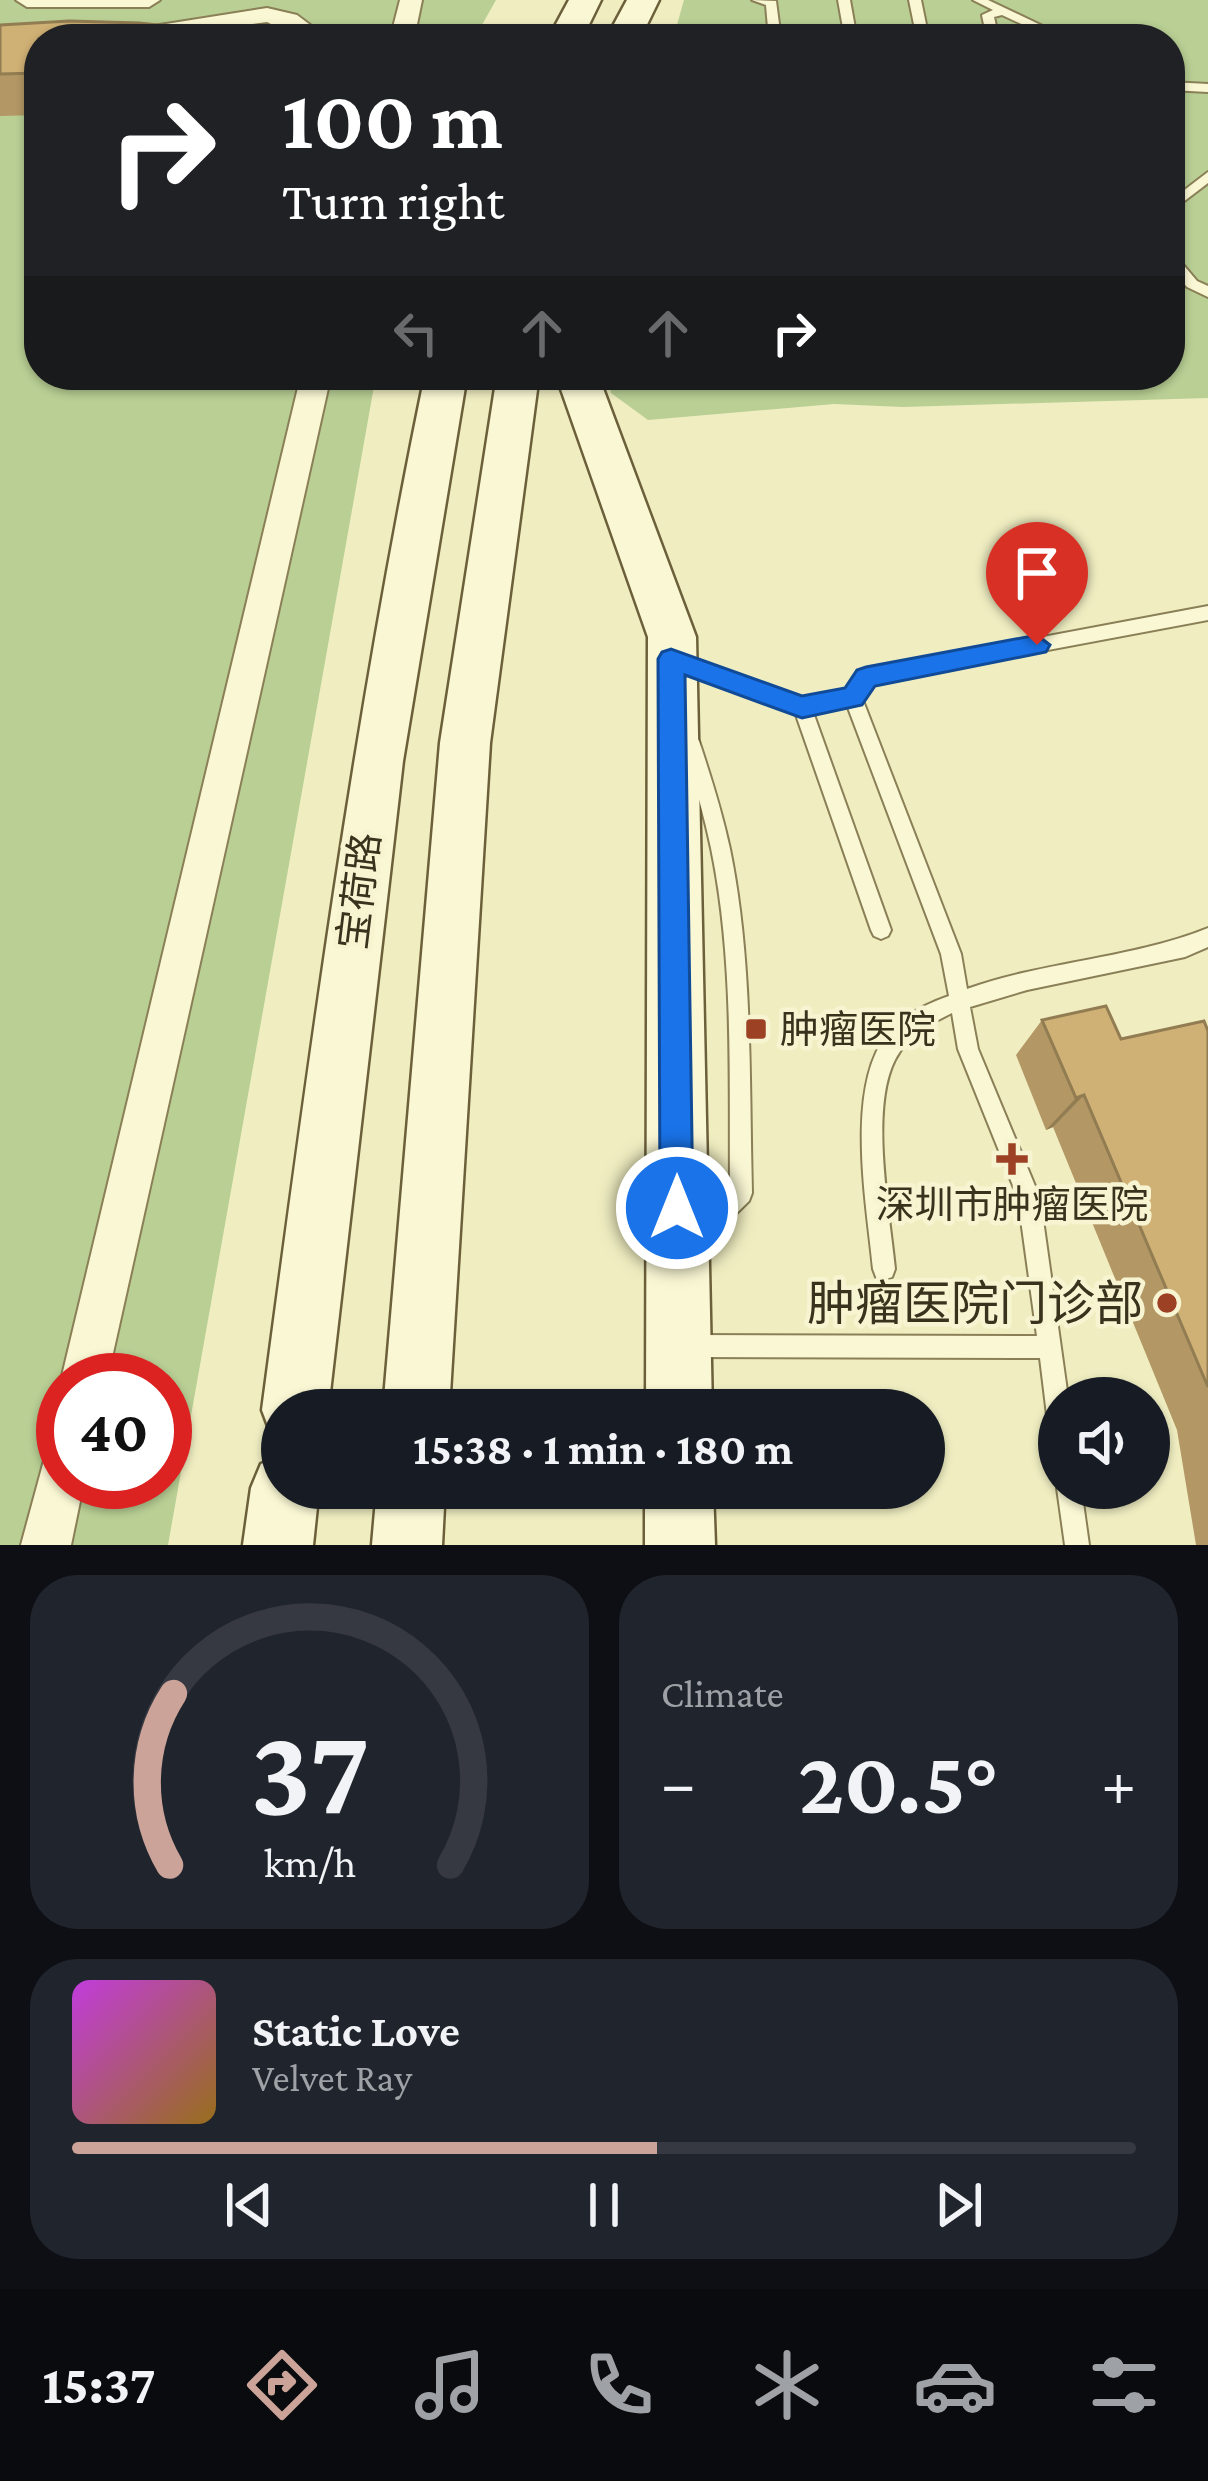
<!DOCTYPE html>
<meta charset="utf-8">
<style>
body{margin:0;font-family:"Crimson Pro","Noto Sans SC",serif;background:#20242c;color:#f1f3f6;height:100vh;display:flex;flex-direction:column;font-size:45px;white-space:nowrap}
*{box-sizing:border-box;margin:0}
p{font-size:39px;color:#9ea1a6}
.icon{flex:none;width:66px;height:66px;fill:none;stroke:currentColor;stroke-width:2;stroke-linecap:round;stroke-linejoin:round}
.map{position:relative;height:1545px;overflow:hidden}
.sheet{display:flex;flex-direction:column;gap:30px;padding:30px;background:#0d0f14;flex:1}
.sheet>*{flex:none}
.guide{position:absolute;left:24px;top:24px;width:1161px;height:366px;border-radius:48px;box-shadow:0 3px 9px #0004;background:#202124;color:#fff;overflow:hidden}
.tools{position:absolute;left:1038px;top:1377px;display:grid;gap:24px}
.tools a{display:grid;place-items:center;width:132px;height:132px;border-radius:50%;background:#171b24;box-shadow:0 3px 9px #0004;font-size:60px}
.speed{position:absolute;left:36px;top:1353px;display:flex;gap:24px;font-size:60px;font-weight:700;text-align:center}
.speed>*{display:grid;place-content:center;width:156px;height:156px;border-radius:50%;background:#171b24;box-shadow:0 3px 9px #0004;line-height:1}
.speed .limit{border:18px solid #d22;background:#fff;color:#111}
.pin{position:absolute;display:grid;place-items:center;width:102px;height:102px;color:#fff;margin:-123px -51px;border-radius:50% 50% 50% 0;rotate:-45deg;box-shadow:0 0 12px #0007}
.pin .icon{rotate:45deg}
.me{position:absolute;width:132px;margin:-66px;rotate:0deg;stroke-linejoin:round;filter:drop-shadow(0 0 9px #0008)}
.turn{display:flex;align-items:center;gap:42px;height:252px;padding:0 60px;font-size:54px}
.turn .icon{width:156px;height:156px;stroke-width:2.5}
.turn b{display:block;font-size:84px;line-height:102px}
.lanes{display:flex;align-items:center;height:114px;padding:0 60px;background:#0003;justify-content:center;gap:60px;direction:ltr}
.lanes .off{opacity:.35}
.big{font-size:90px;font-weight:700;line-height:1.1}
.sheet .card{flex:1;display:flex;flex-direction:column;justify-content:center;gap:18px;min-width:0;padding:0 42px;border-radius:48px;background:#20242c}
.sheet .dial{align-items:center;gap:0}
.dial svg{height:312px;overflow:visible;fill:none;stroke:#363941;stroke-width:7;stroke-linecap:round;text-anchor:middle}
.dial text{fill:#f1f3f6;stroke:none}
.song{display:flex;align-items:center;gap:36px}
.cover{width:144px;height:144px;border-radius:18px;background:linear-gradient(135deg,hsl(290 70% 55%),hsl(40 70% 35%))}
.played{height:12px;border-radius:6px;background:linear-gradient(90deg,#cba398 55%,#363941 55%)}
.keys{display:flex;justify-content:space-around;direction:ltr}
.heat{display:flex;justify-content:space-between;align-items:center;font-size:66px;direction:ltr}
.sheet .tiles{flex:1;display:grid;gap:30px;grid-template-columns:1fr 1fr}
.card:last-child{grid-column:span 2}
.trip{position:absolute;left:261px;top:1389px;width:684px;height:120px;border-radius:60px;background:#171b24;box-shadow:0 3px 9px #0004;font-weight:700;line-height:120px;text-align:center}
.menu{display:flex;height:192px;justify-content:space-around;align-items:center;background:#090b0e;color:#9ea1a6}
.menu .icon{width:84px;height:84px}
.menu .active{color:#cba398}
.menu b{font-size:54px;color:#f1f3f6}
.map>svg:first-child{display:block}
</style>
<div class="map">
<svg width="1208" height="1545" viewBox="0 0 1208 1545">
<rect width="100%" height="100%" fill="#f0eec1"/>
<path fill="#b9cf94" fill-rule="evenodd" d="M0 0H496L474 39H39V375H376L168 1545H0ZM63 1380H165V1482H63Z
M684 0H1208V398L903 407 834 404 648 420 611 393 608 375H1170V39H673Z"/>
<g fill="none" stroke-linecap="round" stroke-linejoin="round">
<g stroke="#8a7f57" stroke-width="4">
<path id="lane" d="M752 0 776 1 781 39H769L766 5Z
M838 0H850L857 39H845Z
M909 0H921L929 39H917Z
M973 0H988L1070 39H1054L1002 15 994 17 999 39H987L982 15 993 10Z
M1170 82 1208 84V92L1170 90Z
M1208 172V183L1170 212V201Z
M1170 254 1175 255 1197 281 1208 286V297L1187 287 1170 267Z
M1208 606V620L871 683 862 698 961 954 967 989C1045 961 1131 959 1208 928V947L1185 957 1027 990 970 1007 978 1049 1040 1198 1068 1398H1059V1427L1051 1423 1047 1415 1040 1358 688 1357 680 1354 677 1346 680 1338 688 1335 1037 1336 1018 1198 958 1049 952 1013C932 1023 911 1033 899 1053 867 1100 890 1214 895 1269L892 1277 884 1280 876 1277 873 1269C867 1206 845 1090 886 1036 901 1016 926 1004 949 996L941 954 847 705 813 712 891 930 888 936 881 939 874 936 871 930 795 712 669 666 666 661 669 656 675 654 802 700 848 691 860 672 866 670Z
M690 734 696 736 699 741C711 777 722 812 730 849 753 961 749 1079 752 1193L749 1201 702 1247 694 1250 686 1247 683 1239 686 1231 730 1189C729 1076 734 959 711 848 703 811 693 776 681 741L684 736Z
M1059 1483V1488H1081L1089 1545H1065L1057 1488Z"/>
</g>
<g stroke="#8a7f57" stroke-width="4">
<path id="street" d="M16 0H160L149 7H27Z
M400 0H422L414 39H390Z
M267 8 297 15 329 39H301L267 22 139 39 135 34 147 27Z
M301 375H331L107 1380H63V1385L61 1380Z
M63 1446V1482H84L71 1545H21L46 1453Z"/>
</g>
<g stroke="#6c603b" stroke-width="5">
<path id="secondary" d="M569 0H601L582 39H548Z
M627 0H659L640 39H606Z
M425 375H467L403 761 328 1410H282V1438L271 1434 262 1410C308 1063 354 718 425 375Z
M497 375H539L490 743 449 1410H383L440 743Z
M556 375H598L696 637 712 1410H646L648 637Z
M282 1455V1488H319L313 1545H243L251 1488 261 1464Z
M377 1488H445L442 1545H372Z
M645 1488H713L715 1545H645Z"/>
</g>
<use href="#lane" fill="#faf8d4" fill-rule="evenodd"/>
<use href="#street" fill="#faf8d4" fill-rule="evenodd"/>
<use href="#secondary" fill="#faf8d4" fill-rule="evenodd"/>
</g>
<path fill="#b39865" d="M0 25 39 39V115L0 116Z
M1042 1020 1121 1039 1208 1031V1545H1196L1177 1430 1053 1127 1046 1130 1016 1055Z"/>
<path fill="#927c52" d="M1084 1095 1053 1127 1046 1130 1076 1098Z"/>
<path fill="#d0b175" stroke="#927c52" stroke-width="3" d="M69 21 139 23 286 39H39V73L0 74V25Z
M1106 1006 1121 1039 1204 1021 1208 1031V1387L1084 1095 1076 1098 1042 1020Z"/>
<path fill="#1a73e8" stroke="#114b97" stroke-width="3" d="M1037 635 1050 645 1046 652 875 686 862 705 802 718 685 675 693 1208 688 1219 677 1224 665 1219 660 1208 658 659 662 652 671 649 802 696 845 688 857 670 866 667Z"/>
<g fill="#9c4124" stroke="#f7f5d1" stroke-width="4.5">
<rect x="744" y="1017" width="24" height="24" rx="6"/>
<path d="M1006 1141h12v12h12v12h-12v12h-12v-12h-12v-12h12z"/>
<circle cx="1167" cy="1303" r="12"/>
</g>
<g text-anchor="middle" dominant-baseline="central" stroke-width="9" stroke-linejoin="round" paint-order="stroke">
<g font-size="39" fill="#39321d" stroke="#f7f5d1">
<text transform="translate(359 891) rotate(-83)">宝荷路</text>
</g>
<g font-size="39" fill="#39321d" stroke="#f7f5d1" text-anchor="start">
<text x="780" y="1029">肿瘤医院</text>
<text x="1012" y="1204" text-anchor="middle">深圳市肿瘤医院</text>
</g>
<g font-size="48" fill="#39321d" stroke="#f7f5d1" text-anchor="end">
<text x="1143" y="1303">肿瘤医院门诊部</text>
</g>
</g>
</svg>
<div class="tools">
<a><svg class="icon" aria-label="sound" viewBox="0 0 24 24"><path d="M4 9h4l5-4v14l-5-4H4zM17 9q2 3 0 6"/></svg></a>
</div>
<div class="speed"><div class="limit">40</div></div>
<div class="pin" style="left:1037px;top:645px;background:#d93025"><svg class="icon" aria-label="arrive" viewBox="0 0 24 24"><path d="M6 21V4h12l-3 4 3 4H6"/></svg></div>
<svg class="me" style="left:677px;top:1208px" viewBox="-20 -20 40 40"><circle r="17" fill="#1a73e8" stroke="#fff" stroke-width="3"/><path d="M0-11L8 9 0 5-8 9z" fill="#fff"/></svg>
<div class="trip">15:38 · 1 min · 180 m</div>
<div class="guide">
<div class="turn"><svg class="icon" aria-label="right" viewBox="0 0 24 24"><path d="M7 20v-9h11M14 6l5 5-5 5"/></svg><div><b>100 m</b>Turn right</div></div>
<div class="lanes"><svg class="icon off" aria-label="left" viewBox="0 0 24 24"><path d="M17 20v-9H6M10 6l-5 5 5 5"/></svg><svg class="icon off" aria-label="ahead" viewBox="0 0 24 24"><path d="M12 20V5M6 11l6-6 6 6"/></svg><svg class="icon off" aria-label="ahead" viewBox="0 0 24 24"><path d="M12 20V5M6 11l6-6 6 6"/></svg><svg class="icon" aria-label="right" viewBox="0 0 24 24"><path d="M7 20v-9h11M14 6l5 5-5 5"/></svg></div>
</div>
</div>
<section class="sheet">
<div class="tiles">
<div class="card dial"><svg viewBox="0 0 100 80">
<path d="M14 69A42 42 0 1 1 86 69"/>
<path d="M14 69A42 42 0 0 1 15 25" stroke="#cba398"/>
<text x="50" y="56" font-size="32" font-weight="700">37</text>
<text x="50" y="72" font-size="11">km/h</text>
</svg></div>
<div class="card"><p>Climate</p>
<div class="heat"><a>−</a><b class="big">20.5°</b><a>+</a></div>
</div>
<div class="card">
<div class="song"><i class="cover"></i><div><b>Static Love</b><p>Velvet Ray</p></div></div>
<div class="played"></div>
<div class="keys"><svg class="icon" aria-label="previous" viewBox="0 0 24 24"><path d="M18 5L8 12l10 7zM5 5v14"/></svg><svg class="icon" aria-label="pause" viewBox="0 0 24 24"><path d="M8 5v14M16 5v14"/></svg><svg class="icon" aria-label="next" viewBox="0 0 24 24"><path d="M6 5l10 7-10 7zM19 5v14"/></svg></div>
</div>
</div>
</section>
<nav class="menu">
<b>15:37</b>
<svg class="icon active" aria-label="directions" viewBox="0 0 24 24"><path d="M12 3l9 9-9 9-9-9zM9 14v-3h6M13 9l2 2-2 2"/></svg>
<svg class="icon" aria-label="music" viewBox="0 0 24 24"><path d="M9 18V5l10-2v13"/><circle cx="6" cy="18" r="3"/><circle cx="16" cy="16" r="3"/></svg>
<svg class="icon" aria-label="phone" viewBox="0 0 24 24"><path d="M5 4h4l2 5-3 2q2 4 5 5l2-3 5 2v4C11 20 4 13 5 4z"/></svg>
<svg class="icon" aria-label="climate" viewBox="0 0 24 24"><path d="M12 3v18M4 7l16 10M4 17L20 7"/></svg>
<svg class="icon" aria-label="car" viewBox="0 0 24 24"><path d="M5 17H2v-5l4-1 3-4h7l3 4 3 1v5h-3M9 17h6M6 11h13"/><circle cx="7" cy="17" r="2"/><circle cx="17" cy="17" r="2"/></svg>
<svg class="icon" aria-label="filters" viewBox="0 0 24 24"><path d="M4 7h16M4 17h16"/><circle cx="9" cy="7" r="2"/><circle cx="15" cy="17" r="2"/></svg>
</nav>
